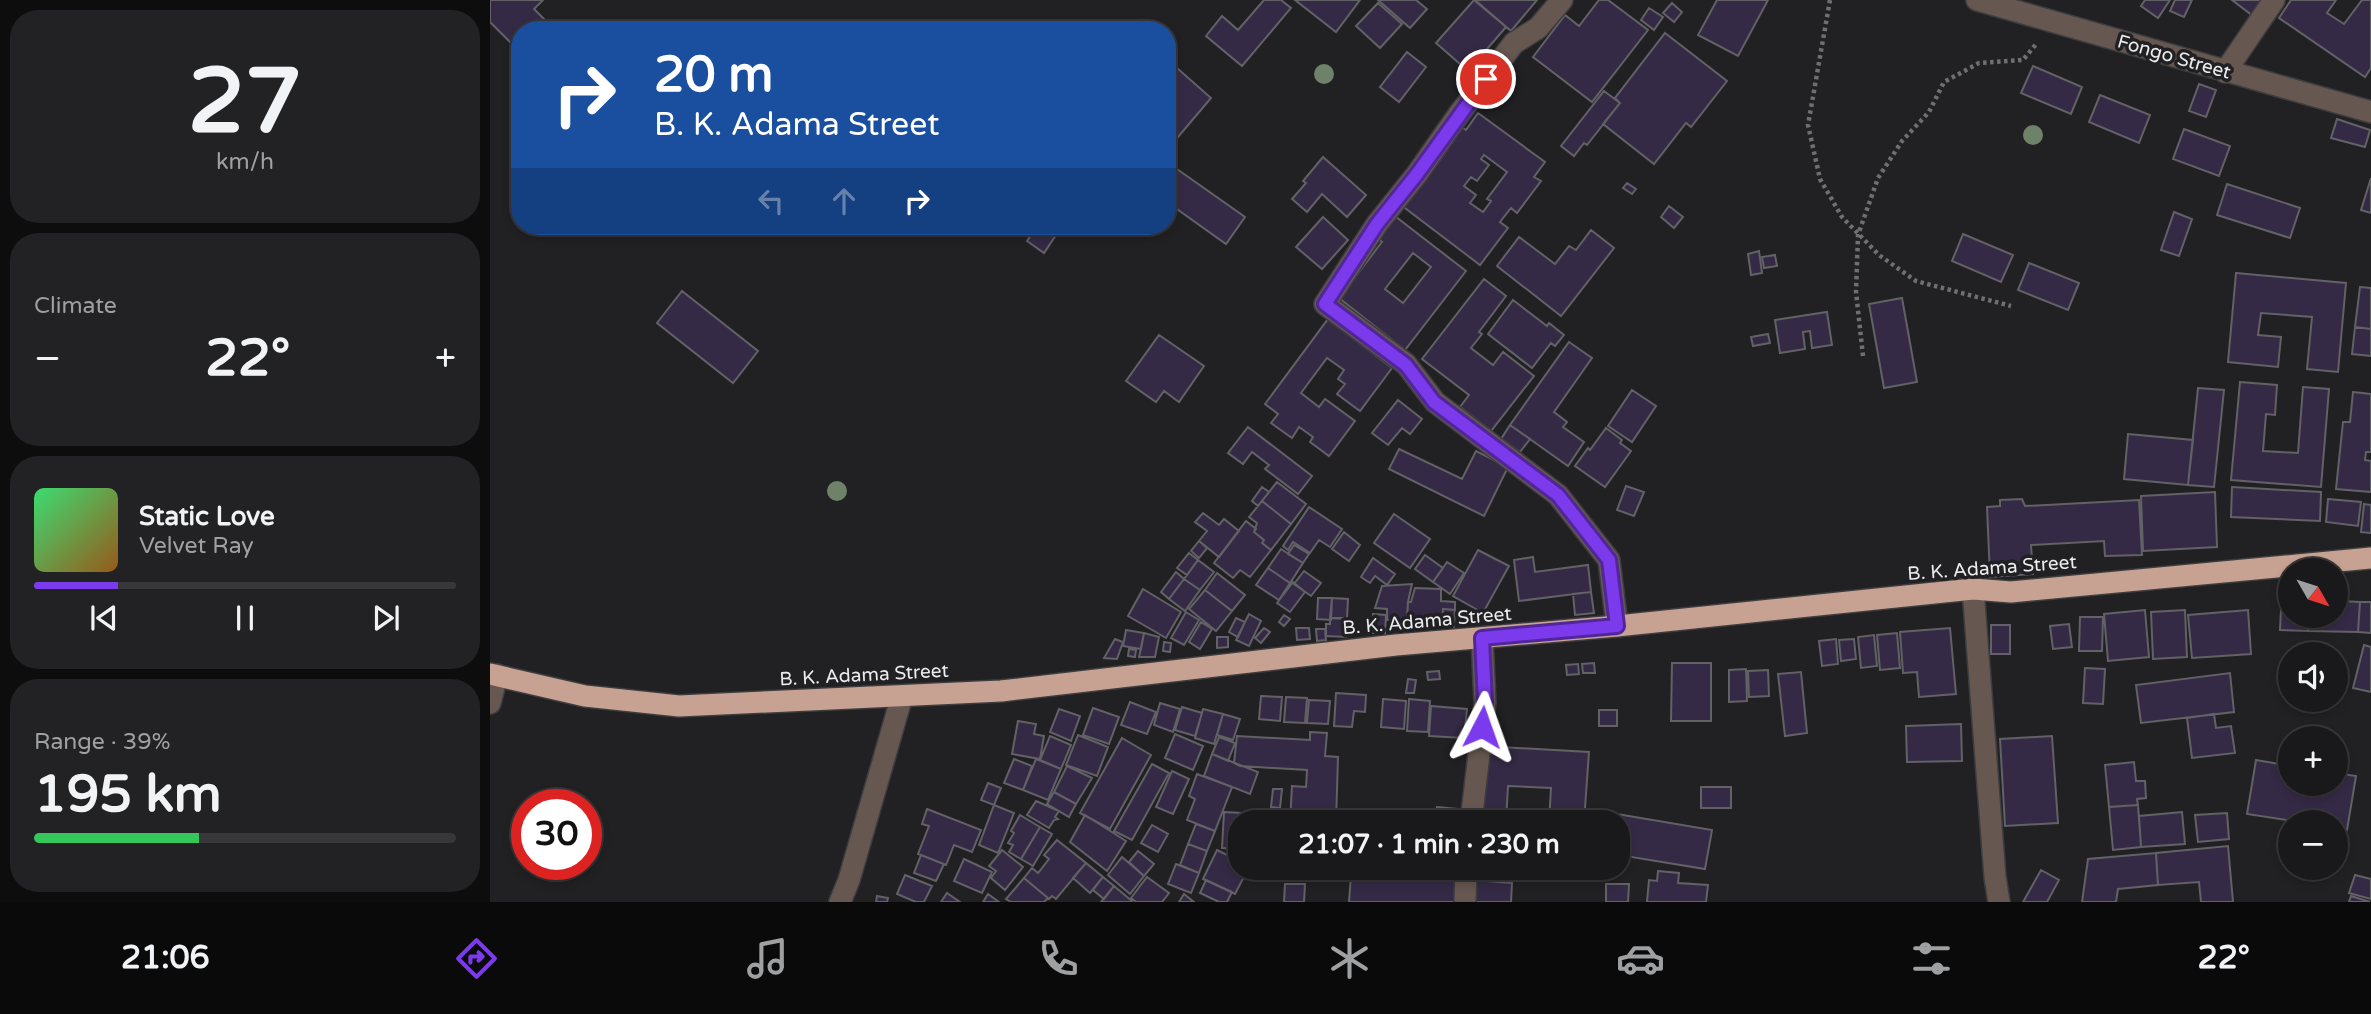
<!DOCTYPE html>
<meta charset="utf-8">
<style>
body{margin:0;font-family:"Varela Round",sans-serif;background:#222123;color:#f1f3f6;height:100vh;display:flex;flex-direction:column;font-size:26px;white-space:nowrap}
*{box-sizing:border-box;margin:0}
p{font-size:23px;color:#9fa0a2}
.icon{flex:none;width:38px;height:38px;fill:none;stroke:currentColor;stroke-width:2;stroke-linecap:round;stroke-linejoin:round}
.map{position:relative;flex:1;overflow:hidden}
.details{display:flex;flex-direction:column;gap:10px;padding:10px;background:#0e0d0e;width:490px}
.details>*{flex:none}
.guide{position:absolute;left:21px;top:21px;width:665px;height:214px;border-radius:28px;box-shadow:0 4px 10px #0003,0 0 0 2px #373739;background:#1a4fa0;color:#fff;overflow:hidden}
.needle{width:46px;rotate:129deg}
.fabs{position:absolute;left:1788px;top:558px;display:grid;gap:14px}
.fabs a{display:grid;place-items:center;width:70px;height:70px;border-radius:50%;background:#19181a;box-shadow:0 4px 10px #0003,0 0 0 2px #373739;font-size:35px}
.speed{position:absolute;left:21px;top:789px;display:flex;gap:14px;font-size:35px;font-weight:700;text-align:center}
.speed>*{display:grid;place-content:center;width:91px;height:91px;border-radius:50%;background:#19181a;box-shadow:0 4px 10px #0003,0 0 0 2px #373739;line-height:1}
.speed .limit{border:10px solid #d22;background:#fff;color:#111}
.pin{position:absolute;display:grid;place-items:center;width:60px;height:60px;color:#fff;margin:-30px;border:4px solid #fff;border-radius:50%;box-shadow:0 2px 7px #0007}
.me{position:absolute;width:77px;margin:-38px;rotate:4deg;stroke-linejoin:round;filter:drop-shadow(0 0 5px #0008)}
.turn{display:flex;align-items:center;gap:24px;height:147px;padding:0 28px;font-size:32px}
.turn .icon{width:91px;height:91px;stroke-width:2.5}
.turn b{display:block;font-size:49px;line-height:60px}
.lanes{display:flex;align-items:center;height:66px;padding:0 28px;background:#0003;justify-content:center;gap:35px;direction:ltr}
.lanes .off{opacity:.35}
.big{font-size:52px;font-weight:700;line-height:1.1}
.details .card{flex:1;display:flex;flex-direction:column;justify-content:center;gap:10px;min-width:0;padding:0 24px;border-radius:28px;background:#222123}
.details .dial{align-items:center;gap:0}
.dial b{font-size:91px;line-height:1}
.song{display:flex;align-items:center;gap:21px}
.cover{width:84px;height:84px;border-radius:10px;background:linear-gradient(135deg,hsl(140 70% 55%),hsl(30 70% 35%))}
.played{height:7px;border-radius:4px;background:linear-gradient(90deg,#7c3aed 20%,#373739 20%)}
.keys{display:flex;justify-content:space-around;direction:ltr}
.heat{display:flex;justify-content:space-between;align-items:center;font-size:38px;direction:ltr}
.charge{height:10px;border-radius:5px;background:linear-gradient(90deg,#34c759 39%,#373739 0)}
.trip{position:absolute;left:738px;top:810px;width:402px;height:70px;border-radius:28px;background:#19181a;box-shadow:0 4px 10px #0003,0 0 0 2px #373739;font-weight:700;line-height:70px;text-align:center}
.menu{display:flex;height:112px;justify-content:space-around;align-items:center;background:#0a0a0a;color:#9fa0a2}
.menu .icon{width:49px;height:49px}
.menu .on{color:#7c3aed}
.menu b{font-size:32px;color:#f1f3f6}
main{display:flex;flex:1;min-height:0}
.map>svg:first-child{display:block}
</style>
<main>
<section class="details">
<div class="card dial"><b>27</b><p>km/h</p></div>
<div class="card"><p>Climate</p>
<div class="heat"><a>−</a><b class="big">22°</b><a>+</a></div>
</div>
<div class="card">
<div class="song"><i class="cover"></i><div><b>Static Love</b><p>Velvet Ray</p></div></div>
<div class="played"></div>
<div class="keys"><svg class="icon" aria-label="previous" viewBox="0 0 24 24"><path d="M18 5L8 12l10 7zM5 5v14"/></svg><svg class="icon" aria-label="pause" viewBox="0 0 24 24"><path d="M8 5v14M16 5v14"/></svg><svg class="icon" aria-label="next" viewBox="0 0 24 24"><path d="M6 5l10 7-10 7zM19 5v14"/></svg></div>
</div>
<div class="card"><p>Range · 39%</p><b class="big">195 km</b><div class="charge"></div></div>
</section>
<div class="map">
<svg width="1881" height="902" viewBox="0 0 1881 902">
<rect width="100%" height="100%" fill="#212023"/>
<path fill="#352a46" stroke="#626165" stroke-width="2" fill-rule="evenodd" d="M0 0H53L44 9 65 30H30V52L0 22Z
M774 0H791L801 8 752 66 716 36 732 16 748 30Z
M805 0H870L846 32Z
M888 0H926L937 9 920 28Z
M984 0 1016 27 978 71 946 43Z
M985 0H1047L1021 31Z
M1109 0H1118L1158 30 1102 102 1043 57 1075 15 1089 26Z
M1227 0H1278L1248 56 1208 35Z
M1655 0H1680L1668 18 1651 6Z
M1685 0H1702L1694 17 1680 11Z
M1742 0H1775L1763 16Z
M1801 0H1846L1837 13 1854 24 1872 0H1881V68L1875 77 1789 18Z
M888 3 912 24 890 48 866 26Z
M1182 3 1192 12 1184 22 1173 13Z
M1159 8 1173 17 1164 30 1151 20Z
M652 20 660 30H639Z
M1175 33 1237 81 1201 127 1196 123 1164 164 1113 124 1130 103 1125 98Z
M917 52 936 67 909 102 890 87Z
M1543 66 1592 87 1581 114 1531 93Z
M687 68 721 98 677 150V80Z
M1709 84 1726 90 1716 117 1699 111Z
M1114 91 1130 103 1097 145 1094 143 1084 156 1071 146Z
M1610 95 1660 115 1649 143 1599 122Z
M988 113 1055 162 1044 177 1051 181 1027 213 1021 208 1010 222 1018 228 990 265 911 205 970 126 976 130ZM994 155 1017 172 997 199 1001 201 993 212 980 203 986 195 974 186 981 177 987 181 999 165 991 159Z
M1847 119 1880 130 1875 147 1841 138Z
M1694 129 1740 146 1729 176 1683 159Z
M833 157 876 195 857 217 832 194 817 212 802 199 816 183 813 181Z
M677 162 755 217 736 244 677 202Z
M1881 178V213L1871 210Z
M1137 183 1146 189 1142 194 1133 188Z
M1737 184 1810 208 1800 238 1727 215Z
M1179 206 1193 217 1184 228 1171 217Z
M1684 212 1702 219 1689 256 1671 250Z
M901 213 976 271 915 350 849 298 892 242 884 235ZM923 253 941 267 913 303 895 289Z
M833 217 858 240 832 269 806 247Z
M547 226H572L554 253 537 241Z
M1101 230 1124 248 1071 316 1007 266 1029 237 1065 264 1079 246 1086 250Z
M1473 234 1523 255 1511 282 1462 261Z
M1269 251 1272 273 1261 275 1258 254Z
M1285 255 1287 266 1274 268 1272 257Z
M1539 263 1589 283 1578 310 1528 290Z
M1746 273 1856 283 1848 372 1817 369 1822 317 1771 313 1768 335 1791 337 1788 367 1738 362Z
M994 279 1016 296 989 332 992 334 981 348 1003 365 1013 352 1044 376 1001 431 970 407 979 395 932 359Z
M1870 287 1881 288V329L1865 327Z
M192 291 268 351 243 383 167 323Z
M1412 298 1427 382 1394 388 1379 304Z
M1023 300 1057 326 1059 323 1074 335 1065 346 1061 343 1042 368 998 334Z
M1337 312 1342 345 1322 348 1320 331 1313 332 1315 349 1290 353 1285 320Z
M838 319 902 368 870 411 847 394 855 384 848 379 854 370 837 358 811 393 829 407 835 399 865 421 839 456 820 442 823 437 809 427 802 438 781 423 788 414 775 404Z
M1865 327 1881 329V356L1862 354Z
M1278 334 1280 343 1263 346 1261 337Z
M669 335 714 366 689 402 674 391 666 402 636 381Z
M1079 342 1102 358 1064 412 1077 422 1073 427 1094 442 1078 466 1020 425Z
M1750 382 1787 385 1785 415 1776 414 1773 451 1808 453 1813 387 1839 389 1831 487 1741 480Z
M1708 388 1734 390 1724 487 1698 485Z
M1142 390 1166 406 1142 442 1118 426Z
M1863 392 1881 394V452H1876L1875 460 1881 461V492L1846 489 1853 422H1860Z
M908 400 932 419 920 434 912 428 898 445 882 433Z
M1020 425 1040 439 1030 452 1011 439Z
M758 427 822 476 808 494 775 469 779 465 762 452 753 464 738 453Z
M1116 428 1132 440 1130 443 1141 451 1115 487 1085 466 1098 448 1100 450Z
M1638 434 1703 440 1698 485 1634 479Z
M909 449 972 479 986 451 1018 467 994 516 899 469Z
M787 482 816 504 801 524 772 501Z
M1136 486 1154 492 1144 516 1127 510Z
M772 487 779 492 768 506 762 501Z
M1742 487 1831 492 1830 521 1741 517Z
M1725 492 1727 547 1653 551 1651 496Z
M1532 499 1535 506 1649 500 1652 555 1615 556 1614 541 1541 545 1543 574 1500 577 1497 507 1510 506V500Z
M1838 499 1871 502 1868 526 1836 522Z
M772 501 801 524 781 550 772 543 774 540 764 532 767 523 759 517Z
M1874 504 1881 505V533L1871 532Z
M819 507 852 529 840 547 829 540 820 553 803 542 798 550 793 546Z
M713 513 729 525 734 519 749 531 729 557 709 541 717 531 705 522Z
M904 514 940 539 920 568 884 543Z
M756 521 766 529 764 532 774 540 772 543 781 550 760 577 750 570 743 578 724 563Z
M854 532 870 545 859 561 842 549Z
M709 541 717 548 709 558 701 551Z
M804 545 819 554 813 563 798 554Z
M791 549 813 563 800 583 778 568Z
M988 550 1019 566 993 613 963 596Z
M699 553 708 560 697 575 687 568Z
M935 555 953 568 943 582 925 569Z
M1043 557 1045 572 1098 565 1101 592 1029 601 1024 560Z
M883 558 905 574 897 585 885 576 880 583 871 577Z
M708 560 724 572 710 590 694 579Z
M957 562 974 573 960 594 943 582Z
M778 568 800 583 789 600 766 585Z
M814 571 831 583 821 596 804 584Z
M686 572 694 579 679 599 671 592Z
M727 573 755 595 742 611 715 590Z
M694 579 710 590 695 611 679 599Z
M803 582 815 592 800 612 787 603Z
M922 584 918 602 917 620H897V609L885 608 892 586Z
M925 588 951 589V601L965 602V610L953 609 952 626 934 625 935 621 917 620 918 602H921Z
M1792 588H1801V616H1819L1818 631 1790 630Z
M653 589 691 612 676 638 638 616Z
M715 590 742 611 726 631 699 609Z
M1846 590H1851L1850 601 1870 602 1868 632 1818 631 1819 616H1846Z
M1101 592 1104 613 1085 615 1083 594Z
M828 598H842L841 620 827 619Z
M842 598 858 599 857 619 840 618Z
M1870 602H1881V633L1868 632Z
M953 609 965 610 964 627 952 626Z
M1655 610 1659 657 1618 661 1614 614Z
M1695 610 1697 657 1663 659 1661 612Z
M1758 610 1761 654 1702 658 1698 615Z
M696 612 709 620 694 645 681 638Z
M1008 612 1009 621 999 623 997 614Z
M759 614 771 621 759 646 746 640Z
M883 614 896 615 895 633H882Z
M794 615 800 619 794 626 789 622Z
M1590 617H1613L1612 651H1589Z
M746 618 755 622 748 637 739 632Z
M840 618H853V627H856V637L836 636V624H840Z
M711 622 722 629 710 649 699 642Z
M1579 624 1582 647 1563 649 1560 626Z
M1501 625H1520V654H1501Z
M774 628 780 632 771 643 765 638Z
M806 628H819L820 639 807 640Z
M1460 628 1466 694 1429 697 1427 672 1413 673 1410 632Z
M826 629H835L836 640 827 641Z
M636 630 654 633 651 649 633 646Z
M654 633 669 637 665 657H649Z
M1407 633 1410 668 1390 670 1387 635Z
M1384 635 1387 666 1371 668 1368 637Z
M727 637H738V647L727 648Z
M625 639 633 642 627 659 614 658Z
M1346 639 1348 664 1332 666 1329 641Z
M1364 639 1366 659 1351 661 1349 640Z
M674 642 681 643 680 652 673 651Z
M1874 645 1881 647V692L1863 688Z
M639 649 646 650 645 657 638 656Z
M1104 663 1105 673H1093L1092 664Z
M1182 663H1221V721H1181Z
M1088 664 1089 674 1077 675 1076 665Z
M1595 668 1615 669 1613 704 1593 703Z
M1256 669 1257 701 1239 702V670Z
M1278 670 1279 696 1259 697 1258 671Z
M949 671 950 679 938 680 937 672Z
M1311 672 1317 733 1295 736 1288 674Z
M1740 673 1744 712 1651 723 1646 685Z
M918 679 926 680 924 693H916Z
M846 693 876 695 875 712 864 711 862 727 844 726Z
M771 696 792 697 790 721 769 719Z
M796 697 817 698 815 723 794 722Z
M893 699 916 701 914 729 891 727Z
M919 699 940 701 938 732 917 731Z
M819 700 840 701 838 724 817 723Z
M640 702 666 712 657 734 631 725Z
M670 703 690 709 683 732 664 725Z
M941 706 977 709 974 738 939 736Z
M692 707 712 713 705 736 685 730Z
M603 708 629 717 619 744 593 735Z
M569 709 590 716 581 741 560 732Z
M713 709 733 714 724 744 705 738Z
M1109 710H1127V726H1109Z
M733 714 750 719 743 740 727 735Z
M1724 714 1726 728 1741 726 1745 753 1702 758 1697 718Z
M528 721 546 724 544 734 554 736 550 759 522 754Z
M1471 724 1472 761 1417 762 1416 726Z
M820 732 837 733 835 756 848 757 846 822 800 821 802 786 816 787 817 770 750 766 744 763 747 736 820 740Z
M685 734 713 746 703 770 675 758Z
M588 735 618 747 607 776 576 765Z
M560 736 581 745 571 769 550 760Z
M1562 736 1568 823 1515 826 1510 739Z
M729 737 745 743 738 761 722 754Z
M632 738 661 755 620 829 590 813Z
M992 746 1099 752 1094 822H1059L1061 788 1018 786 1016 822H988Z
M722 754 768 772 760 794 714 776Z
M524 759 542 766 533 790 514 783Z
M546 759 571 769 558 800 533 790Z
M1766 760 1801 766V784H1846V773L1866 776 1857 830 1846 828V822H1810L1757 814Z
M1644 762 1646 781H1655L1656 798 1647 799 1648 805 1619 807 1615 765Z
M662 764 679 773 642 840 624 831Z
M577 766 602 778 586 804 564 792Z
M682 771 699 779 683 814 666 807Z
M707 774 742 787 725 831 697 820 705 799 699 796Z
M498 783 511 788 504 805 491 800Z
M1211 787H1241V808H1211Z
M783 789H792L790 808 781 807Z
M564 792 586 804 579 817 557 804Z
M546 801 569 811 565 817 568 819 564 820 559 828 537 815Z
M504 805 524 813 508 853 489 845Z
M1648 805 1651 847 1623 850 1619 807Z
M947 807 967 809 966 822H945Z
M437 809 491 830 482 852 464 845 456 865 428 854 439 826 432 824Z
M734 812 770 814V822H751V849L732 848Z
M1692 812 1695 844 1651 847 1649 816Z
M898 813 905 815 911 822H883L890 815Z
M1121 813 1222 830 1215 869 1129 855V822H1120Z
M1737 813 1739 839 1708 842 1705 815Z
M530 815 550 827 531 859 519 852 523 845 518 843 524 833 521 831Z
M595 815 636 841 617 871 580 842Z
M864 815 875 816 874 822H863Z
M706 824 725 831 717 851 698 844Z
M662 825 678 834 668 852 651 843Z
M550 827 562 834 543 866 531 859Z
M567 840 596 863 566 899 562 896 559 899 534 878 542 868 548 873 559 859 554 855Z
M698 844 717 851 709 873 690 865Z
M1738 846 1743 902H1711L1709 882 1668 885 1666 853Z
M512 850 533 867 515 890 501 878 506 871 499 866Z
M727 850 741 857 743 852 751 856 749 867 757 871 745 894 713 879Z
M648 851 664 864 654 876 639 862Z
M1666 853 1668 885 1628 889 1626 902H1592L1598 859Z
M431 855 454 864 446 881 424 873Z
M632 857 654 876 640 894 618 875Z
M474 859 502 872 492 893 464 881Z
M596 863 613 877 600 893 583 878Z
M686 864 709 873 701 893 678 884Z
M752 868H780L775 879Z
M1551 870 1569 880 1557 902H1533Z
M1168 871 1189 873 1188 883 1218 885 1216 902H1157L1159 880 1167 881Z
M415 875 442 886 434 902H426L407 894Z
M861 875 968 881 966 902H859Z
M1865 875 1881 879V899L1859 893Z
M613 877 624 886 614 899 603 890Z
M657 877 679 893 672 902H646L641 898Z
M534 878 558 898 554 902H521L516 899Z
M716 880 742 892 737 902H729L710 893Z
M983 880 1022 883 1021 902H982Z
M795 884H815L814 902H794Z
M1116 884H1139L1138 902H1116Z
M624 886 642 901 641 902H611Z
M457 893 470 902H451Z
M498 894 509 902H493Z
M694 894 704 902H689Z
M387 896 398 898 397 902H386Z
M1861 896 1880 902H1859Z"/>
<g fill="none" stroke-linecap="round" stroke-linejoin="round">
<g stroke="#3d3d3f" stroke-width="24">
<path id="minor" d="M1072 0 1048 28 1024 43 969 114 927 174 887 224 835 304 916 364 945 402 1068 495 1119 560 1127 626
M1487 0 1881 112
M1735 72 1784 0
M1483 589 1505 877 1509 902
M0 703 7 675
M981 822 995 703 992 638
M350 902 359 880 412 696
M975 902 976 868"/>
</g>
<g stroke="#3d3d3f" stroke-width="24">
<path id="highway" d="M0 674 95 696 189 706 511 691 906 645 1127 626 1483 589 1521 592 1881 558"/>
</g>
<path stroke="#6f6e71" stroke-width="4.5" stroke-dasharray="3.5 3.5" stroke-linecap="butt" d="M1340 0 1318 125 1330 179 1352 217 1389 255 1426 281 1521 306
M1373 356 1366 292 1368 235 1388 178 1412 141 1439 112 1454 82 1489 63 1533 60 1547 43"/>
<use href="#minor" stroke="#665750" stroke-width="21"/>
<use href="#highway" stroke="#c7a191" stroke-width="21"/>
</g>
<g fill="#6d8268">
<circle cx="834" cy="74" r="10"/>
<circle cx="1543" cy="135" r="10"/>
<circle cx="347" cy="491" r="10"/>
</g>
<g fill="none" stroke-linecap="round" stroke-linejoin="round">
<g stroke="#51269a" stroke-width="18">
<path id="route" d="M992 727 995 703 992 638 1127 626 1119 560 1068 495 944 402 916 365 835 304 887 224 927 174 996 79"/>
</g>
<use href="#route" stroke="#7c3aed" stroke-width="12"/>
</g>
<g text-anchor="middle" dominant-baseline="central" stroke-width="7" stroke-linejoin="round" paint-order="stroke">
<g font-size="19" fill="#ececee" stroke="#212023">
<text transform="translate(1684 57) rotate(16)">Fongo Street</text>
<text transform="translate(1502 568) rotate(-4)">B. K. Adama Street</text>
<text transform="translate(937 621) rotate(-5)">B. K. Adama Street</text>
<text transform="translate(374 675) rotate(-3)">B. K. Adama Street</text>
</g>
</g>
</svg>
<div class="fabs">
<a><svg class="needle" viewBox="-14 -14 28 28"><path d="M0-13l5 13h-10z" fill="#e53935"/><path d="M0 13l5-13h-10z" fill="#9fa0a2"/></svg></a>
<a><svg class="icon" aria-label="sound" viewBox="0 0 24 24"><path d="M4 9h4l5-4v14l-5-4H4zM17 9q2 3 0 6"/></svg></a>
<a>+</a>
<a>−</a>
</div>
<div class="speed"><div class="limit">30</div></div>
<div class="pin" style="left:996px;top:79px;background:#d93025"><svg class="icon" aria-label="arrive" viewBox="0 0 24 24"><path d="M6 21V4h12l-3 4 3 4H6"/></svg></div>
<svg class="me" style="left:992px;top:727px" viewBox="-20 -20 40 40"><path d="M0-17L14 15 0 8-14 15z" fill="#7c3aed" stroke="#fff" stroke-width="4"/></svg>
<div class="trip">21:07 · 1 min · 230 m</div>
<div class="guide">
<div class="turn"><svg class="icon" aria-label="right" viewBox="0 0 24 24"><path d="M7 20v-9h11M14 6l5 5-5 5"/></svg><div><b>20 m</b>B. K. Adama Street</div></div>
<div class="lanes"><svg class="icon off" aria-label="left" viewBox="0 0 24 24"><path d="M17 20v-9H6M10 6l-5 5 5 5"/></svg><svg class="icon off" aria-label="ahead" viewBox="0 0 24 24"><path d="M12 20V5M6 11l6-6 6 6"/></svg><svg class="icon" aria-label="right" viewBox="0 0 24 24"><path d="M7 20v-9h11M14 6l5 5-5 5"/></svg></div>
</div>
</div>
</main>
<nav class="menu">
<b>21:06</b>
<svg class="icon on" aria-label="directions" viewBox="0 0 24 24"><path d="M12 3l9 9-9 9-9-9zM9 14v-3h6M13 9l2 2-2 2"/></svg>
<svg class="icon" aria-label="music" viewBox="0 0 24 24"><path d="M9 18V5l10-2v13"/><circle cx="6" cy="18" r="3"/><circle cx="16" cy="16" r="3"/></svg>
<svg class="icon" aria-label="phone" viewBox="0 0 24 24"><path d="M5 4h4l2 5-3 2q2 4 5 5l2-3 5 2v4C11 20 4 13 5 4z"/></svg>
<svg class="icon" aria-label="climate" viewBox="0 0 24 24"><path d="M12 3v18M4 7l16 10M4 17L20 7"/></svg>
<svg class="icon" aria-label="car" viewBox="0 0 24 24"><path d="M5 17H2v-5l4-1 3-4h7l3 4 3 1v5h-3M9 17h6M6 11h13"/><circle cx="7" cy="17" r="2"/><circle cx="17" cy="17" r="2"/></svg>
<svg class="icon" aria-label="filters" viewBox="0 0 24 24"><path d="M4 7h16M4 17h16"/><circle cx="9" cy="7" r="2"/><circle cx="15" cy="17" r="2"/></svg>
<b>22°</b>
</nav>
